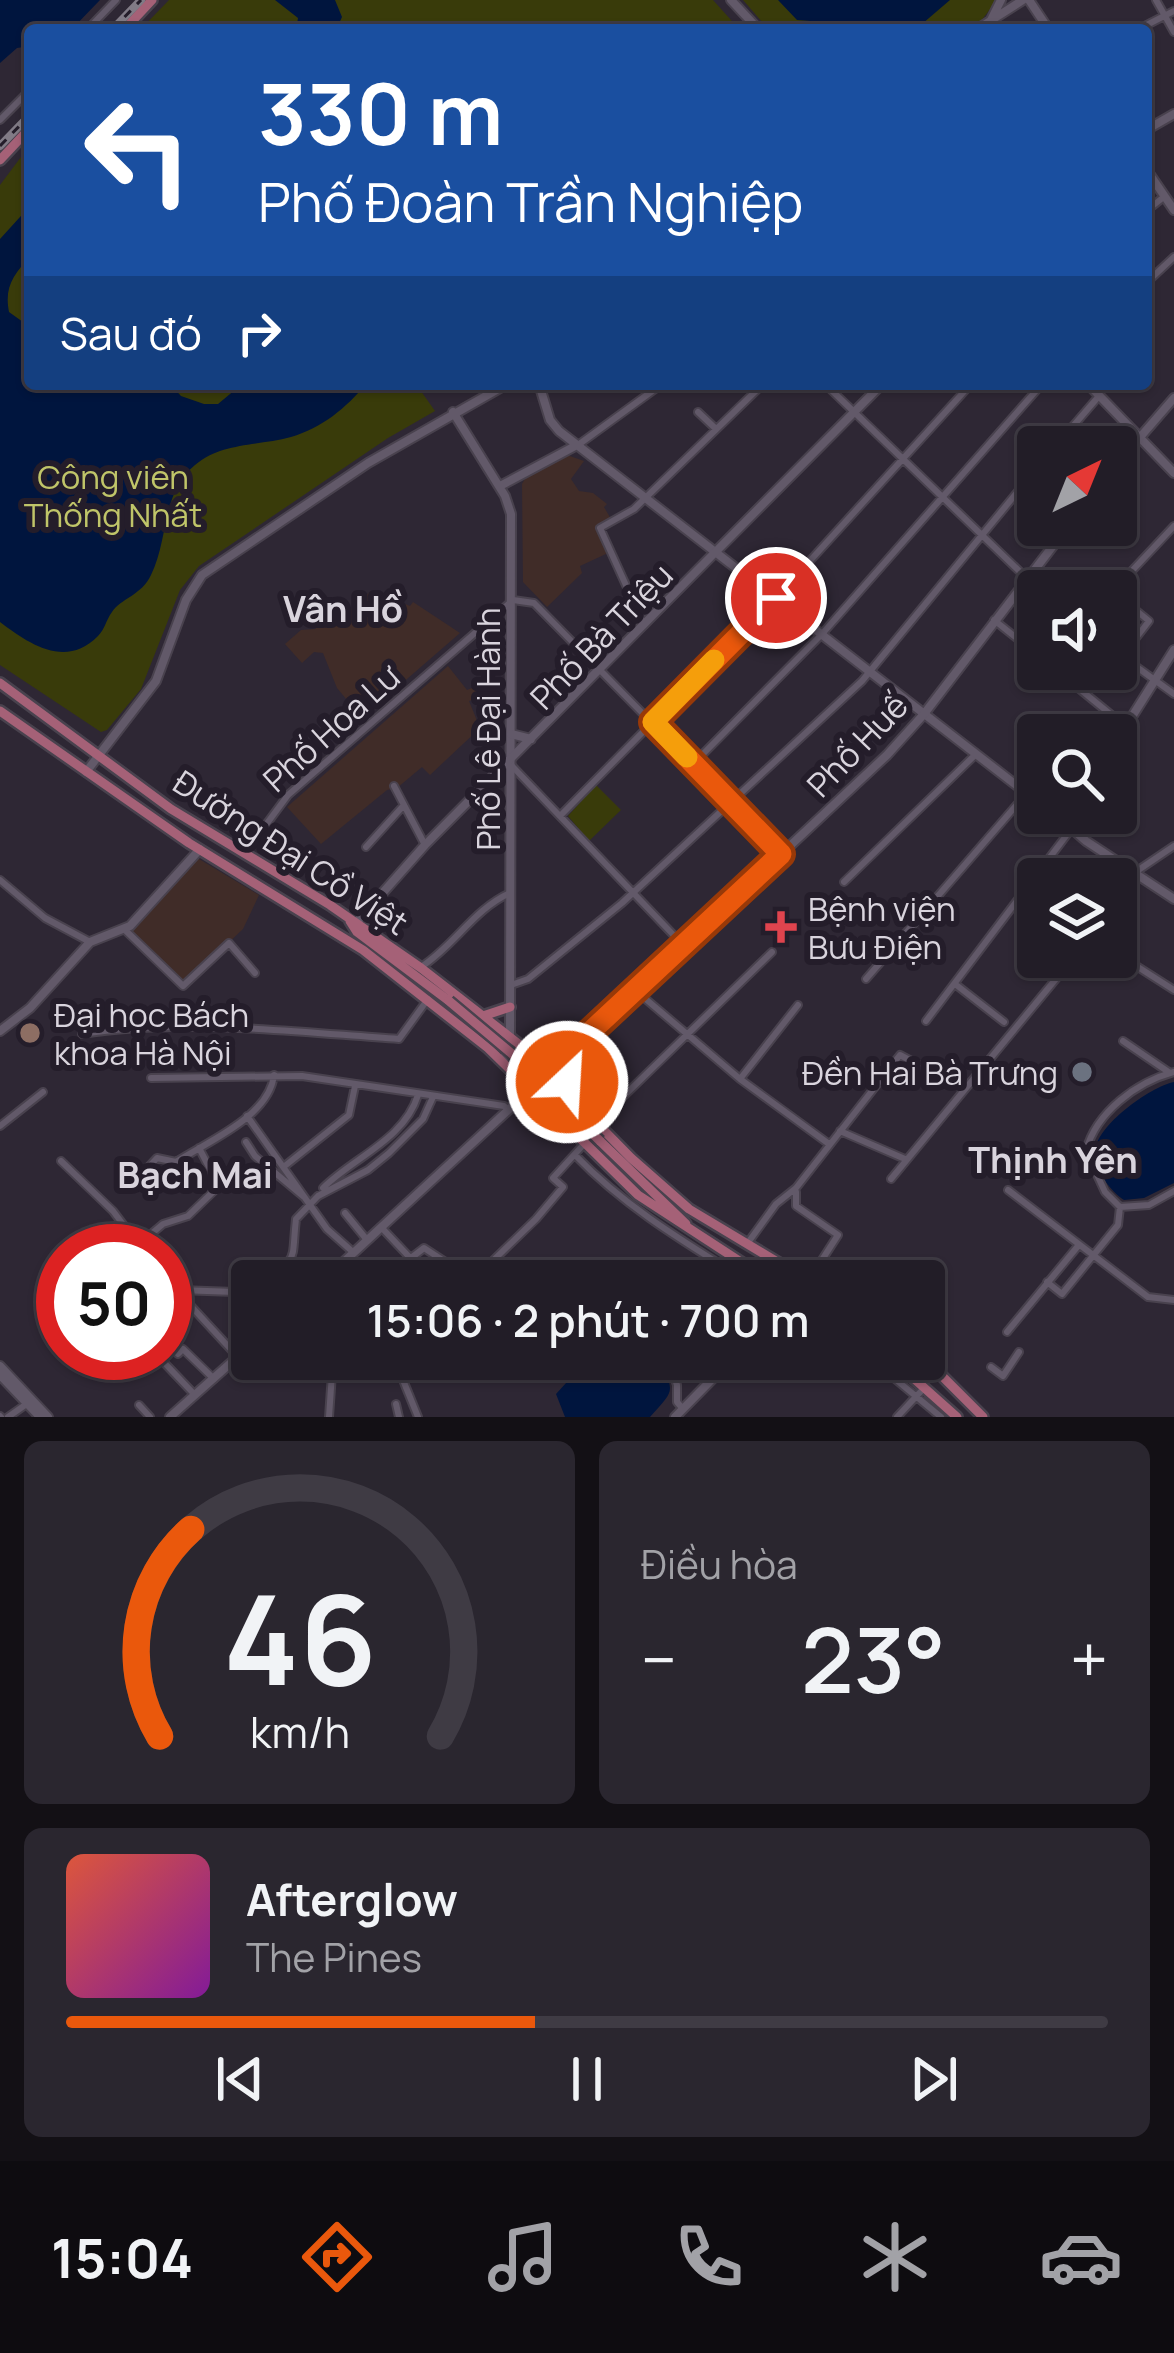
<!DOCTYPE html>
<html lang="vi">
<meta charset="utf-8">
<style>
body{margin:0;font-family:Manrope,sans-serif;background:#2a262f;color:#f1f3f6;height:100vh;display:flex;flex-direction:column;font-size:45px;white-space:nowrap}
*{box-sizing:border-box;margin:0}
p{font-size:39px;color:#a2a2a7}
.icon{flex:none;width:66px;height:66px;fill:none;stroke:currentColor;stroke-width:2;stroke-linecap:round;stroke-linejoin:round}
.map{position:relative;height:1417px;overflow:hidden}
.side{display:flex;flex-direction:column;gap:24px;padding:24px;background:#131015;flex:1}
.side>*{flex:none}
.hud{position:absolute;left:24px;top:24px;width:1128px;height:366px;border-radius:12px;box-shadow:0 3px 9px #0004,0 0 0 3px #3f3b44;background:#1a4fa0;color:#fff;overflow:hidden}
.needle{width:78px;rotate:43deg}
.tools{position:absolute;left:1017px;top:426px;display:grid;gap:24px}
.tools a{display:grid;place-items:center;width:120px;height:120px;border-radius:12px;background:#221d27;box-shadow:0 3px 9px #0004,0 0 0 3px #3f3b44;font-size:60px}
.speed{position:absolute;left:36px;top:1224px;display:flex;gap:24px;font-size:60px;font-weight:700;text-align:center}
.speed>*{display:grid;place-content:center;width:156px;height:156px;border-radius:50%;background:#221d27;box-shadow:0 3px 9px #0004,0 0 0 3px #3f3b44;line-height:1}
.speed .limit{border:18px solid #d22;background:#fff;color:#111}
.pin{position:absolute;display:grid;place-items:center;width:102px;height:102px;color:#fff;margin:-51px;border:6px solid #fff;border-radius:50%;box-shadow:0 3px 12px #0007}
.me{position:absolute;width:132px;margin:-66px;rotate:25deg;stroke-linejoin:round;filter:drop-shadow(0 0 9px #0008)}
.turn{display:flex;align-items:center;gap:42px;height:252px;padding:0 36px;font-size:54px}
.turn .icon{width:156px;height:156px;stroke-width:2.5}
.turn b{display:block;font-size:84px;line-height:102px}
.then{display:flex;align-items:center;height:114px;padding:0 36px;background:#0003;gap:24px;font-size:45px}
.big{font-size:90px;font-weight:600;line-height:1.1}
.side .widget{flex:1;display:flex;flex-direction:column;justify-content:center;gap:18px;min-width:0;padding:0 42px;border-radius:18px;background:#2a262f}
.side .dial{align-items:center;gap:0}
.dial svg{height:312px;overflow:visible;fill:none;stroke:#3f3b44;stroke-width:7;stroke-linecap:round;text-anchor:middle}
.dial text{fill:#f1f3f6;stroke:none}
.song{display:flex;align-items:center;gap:36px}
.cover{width:144px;height:144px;border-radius:18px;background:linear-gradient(135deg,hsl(10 70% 55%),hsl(290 70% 35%))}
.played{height:12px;border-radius:6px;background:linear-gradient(90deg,#ea580c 45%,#3f3b44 45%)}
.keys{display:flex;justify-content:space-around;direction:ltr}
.heat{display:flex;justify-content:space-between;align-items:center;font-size:66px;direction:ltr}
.side .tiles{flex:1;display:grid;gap:24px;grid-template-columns:1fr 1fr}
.widget:last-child{grid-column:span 2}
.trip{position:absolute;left:231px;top:1260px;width:714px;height:120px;border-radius:12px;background:#221d27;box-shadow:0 3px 9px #0004,0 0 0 3px #3f3b44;font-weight:600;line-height:120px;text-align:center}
.menu{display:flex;height:192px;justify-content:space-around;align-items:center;background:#0e0c10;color:#a2a2a7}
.menu .icon{width:84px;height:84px}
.menu .active{color:#ea580c}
.menu b{font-size:54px;color:#f1f3f6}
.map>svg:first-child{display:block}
</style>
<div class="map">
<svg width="1174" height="1417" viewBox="0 0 1174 1417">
<rect width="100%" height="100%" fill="#2e2734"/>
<path fill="#402c28" d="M567 455 584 461 571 479 579 491 593 493 607 504 604 507 611 519 596 527 608 553 580 566 582 573 547 607 523 582 522 484 526 477Z
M371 591 397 617 405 604 410 606 413 602 460 633 362 718 337 688 323 653 314 652 302 663 285 644 301 630 315 629 332 613 342 617Z
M448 666 467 690 499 677V692L469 701 480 728 430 775 422 767 397 788 387 790 321 844 287 807Z
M194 856 259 895 243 929 183 986 124 929Z"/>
<path fill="#393b0a" d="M169 0H713L740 30H140Z
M743 0H997L981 21 967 30H769Z
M30 145V384H416L435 411 388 438 199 566 180 590 141 689 107 730 101 732 0 665V185Z
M596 785 621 810 589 841 568 816Z"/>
<path fill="#00153e" d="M0 0H100L71 30H30V46L17 48 0 63Z
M275 0H335L342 17 336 30H296L298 18Z
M778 0H950L915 30H832L824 22 797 20Z
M30 206V256C14 275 4 286 9 312L30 327V384H170L181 396 204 404H218L242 384H366C346 408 322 428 291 437 259 446 222 442 195 465 161 493 169 539 151 575 142 595 120 599 112 612 106 620 105 629 98 636 66 669 29 644 0 622V239Z
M1174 1082V1183L1144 1198 1124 1200C1110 1191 1093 1168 1095 1151 1097 1125 1150 1087 1174 1082Z
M588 1359H658C676 1393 674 1390 650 1417H565L556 1394Z"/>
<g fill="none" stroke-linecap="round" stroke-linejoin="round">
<g stroke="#49424e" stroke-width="10">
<path id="minor" d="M1156 0 1174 32
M87 30 116 0
M1137 30 1174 11
M0 120 30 90
M1146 211 1165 196
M1146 283 1174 257
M825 384 1040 591
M698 412 716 429
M578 445 662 384
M1055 447 1099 396
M1113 591 1174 526
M1116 594 1149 621 1122 656
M994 620 1038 655
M644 625 600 528 634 509 763 384
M1116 652 1174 694
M1055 669 1125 726
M694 763 822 634 1042 384
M512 766 684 946
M394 786 425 845
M561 815 787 586 971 384
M366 847 404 805
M245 853 288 795 513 600 534 603 781 854
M1134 873 1174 846
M0 880 45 918 90 942
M844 882 975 755
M124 929 183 986 229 943 255 973
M1116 953 1174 990
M421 967C454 946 474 909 510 893
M866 979 1027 793
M955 984 1004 1022
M511 985 528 979 622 903 862 681 1038 467
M635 990 740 1079 829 1144
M926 1021 1072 828
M82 1034C185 1018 296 1032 399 1039L428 999
M1123 1041 1170 1073
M1174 1072C1137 1082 1096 1112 1086 1151L1105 1192 1120 1207 1149 1205 1174 1191
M151 1078 302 1076 504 1106 509 1110
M740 1079 798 1005
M247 1116 327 1229 354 1253
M596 1123 772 952
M0 1126 43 1092
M840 1131 905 1159
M246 1142 255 1156 304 1197
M575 1155C625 1207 686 1243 747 1281
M61 1161 113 1211 143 1251
M286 1165 349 1115 355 1086
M144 1172 157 1158 176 1162C208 1141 269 1117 274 1075
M891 1179 1074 957
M323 1188C354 1157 404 1140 418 1095
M1008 1190 1148 1297 1174 1300
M796 1192V1206L838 1235 809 1280
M345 1213 367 1240
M381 1227 432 1281
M747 1244 776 1204 796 1188 900 1055 964 1089
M138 1245 163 1224 188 1216 219 1186 199 1148
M411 1258 424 1248 473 1280 536 1219 563 1187 553 1178 584 1144
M494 1262 515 1281
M165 1278 238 1357
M260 1281C300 1257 291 1263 296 1219L318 1196 368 1170 389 1153 423 1119 433 1097
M589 1281 604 1271 611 1281
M1047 1282 1062 1294 1118 1225 1120 1207
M179 1290 235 1292 252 1285
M1007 1332 1078 1246
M165 1350 169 1346 178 1354 183 1349 214 1379
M155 1353 194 1394
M668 1359 677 1385V1402L683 1409
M871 1359 941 1417
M579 1363 583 1359
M991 1367 1003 1376 1019 1352
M396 1404 399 1417
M139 1405 150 1417
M0 1416 1 1417
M8 1417 28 1403
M329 1417 333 1359
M418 1417 401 1375 431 1359
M897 1417 925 1387"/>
</g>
<g stroke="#49424e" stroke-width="12">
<path id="tertiary" d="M731 0 759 30
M1029 0 1049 30
M991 20 1001 0
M976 30 1023 0
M1146 169 1174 210
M539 384 550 420 559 431 1038 802
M1088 384 1174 473
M453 412 505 496 511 514 510 1037 503 1062
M500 486 577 445
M1116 742 1174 650
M86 772 156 681 186 600 202 575 368 463 507 384
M1054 813 1086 841 1174 899
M0 1031 30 1008 90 942 130 926 200 849
M675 1417 732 1359"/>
</g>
<g stroke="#49424e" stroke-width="12">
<path id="secondary" d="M1146 130 1174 114
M1116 465 1174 398
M511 734 531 739
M356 923 425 845 882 384
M571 1055 565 1071 574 1097
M546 1074 887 755 924 714 1069 525
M323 1281 531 1089
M0 1366 48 1417
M0 1375 40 1417
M170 1417 252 1344"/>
</g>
<g stroke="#49424e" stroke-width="14">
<path id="primary" d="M124 30 152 0
M0 160 30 128
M0 683 171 809 330 905 421 968 520 1045 631 1158 689 1209 809 1281
M0 711 189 843 363 950 488 1048 638 1195 770 1281
M350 921 357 932 449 1001
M483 1016 510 1007
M600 1141 686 1224
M924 1358 983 1417
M892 1359 957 1417"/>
</g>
<use href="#minor" stroke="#625969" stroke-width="6"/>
<use href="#tertiary" stroke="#625969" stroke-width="8"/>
<use href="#secondary" stroke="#625969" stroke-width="8"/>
<use href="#primary" stroke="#a56177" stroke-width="9"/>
<g stroke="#817b86" stroke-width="8">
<path id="rail" d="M112 30 141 0
M0 146 30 115"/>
</g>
<use href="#rail" stroke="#241d2a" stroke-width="3" stroke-dasharray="9" stroke-linecap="butt"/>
<g stroke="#49424e" stroke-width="14" stroke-linecap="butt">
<path id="primary-bridge" d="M449 1001 511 1053 600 1141"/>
</g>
<use href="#primary-bridge" stroke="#a56177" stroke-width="9"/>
</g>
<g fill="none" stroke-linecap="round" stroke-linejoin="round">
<g stroke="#983908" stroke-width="30">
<path id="route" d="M567 1082 566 1071 573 1048 781 854 653 722 776 598"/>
</g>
<use href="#route" stroke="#ea580c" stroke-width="21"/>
<path stroke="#f59e0b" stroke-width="21" d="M687 757 653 722 714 660"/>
</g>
<path fill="#e0444e" stroke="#241d2a" stroke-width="4.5" d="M775 909h12v12h12v12h-12v12h-12v-12h-12v-12h12z"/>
<circle fill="#8d6e63" stroke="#241d2a" stroke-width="4.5" cx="30" cy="1033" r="12"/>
<circle fill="#6b7280" stroke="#241d2a" stroke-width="4.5" cx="1082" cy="1072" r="12"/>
<g text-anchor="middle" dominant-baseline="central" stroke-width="12" stroke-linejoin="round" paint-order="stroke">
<g font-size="33" fill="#c0c569" stroke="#241d2a">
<text x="113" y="476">Công viên<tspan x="113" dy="38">Thống Nhất</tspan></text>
</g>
<g font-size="33" fill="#d9d4dd" stroke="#241d2a">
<text transform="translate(601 636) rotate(-46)">Phố Bà Triệu</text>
<text transform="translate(331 728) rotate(-42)">Phố Hoa Lư</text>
<text transform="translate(487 729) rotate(-90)">Phố Lê Đại Hành</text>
<text transform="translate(857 745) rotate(-46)">Phố Huế</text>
<text transform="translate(291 852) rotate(33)">Đường Đại Cồ Việt</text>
</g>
<g font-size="33" fill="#d9d4dd" stroke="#241d2a" text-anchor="start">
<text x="808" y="908">Bệnh viện<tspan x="808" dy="38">Bưu Điện</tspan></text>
<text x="54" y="1014">Đại học Bách<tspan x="54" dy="38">khoa Hà Nội</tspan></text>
<text x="1058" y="1072" text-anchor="end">Đền Hai Bà Trưng</text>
</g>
<g font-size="36" font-weight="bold" fill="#d9d4dd" stroke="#241d2a">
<text x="343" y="608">Vân Hồ</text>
<text x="1053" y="1159">Thịnh Yên</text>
<text x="195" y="1174">Bạch Mai</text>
</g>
</g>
</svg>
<div class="tools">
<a><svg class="needle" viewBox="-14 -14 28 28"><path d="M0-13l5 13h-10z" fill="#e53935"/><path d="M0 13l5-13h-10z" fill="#a2a2a7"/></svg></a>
<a><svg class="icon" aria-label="sound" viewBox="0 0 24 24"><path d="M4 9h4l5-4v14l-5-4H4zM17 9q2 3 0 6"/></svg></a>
<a><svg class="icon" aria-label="search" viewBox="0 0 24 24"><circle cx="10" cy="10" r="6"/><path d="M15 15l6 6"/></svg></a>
<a><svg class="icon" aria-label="layers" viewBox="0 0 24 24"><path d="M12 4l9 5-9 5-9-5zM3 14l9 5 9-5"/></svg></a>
</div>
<div class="speed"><div class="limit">50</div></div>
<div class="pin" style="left:776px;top:598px;background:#d93025"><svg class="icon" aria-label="arrive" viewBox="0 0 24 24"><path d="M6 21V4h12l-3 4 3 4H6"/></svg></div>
<svg class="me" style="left:567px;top:1082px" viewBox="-20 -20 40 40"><circle r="17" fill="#ea580c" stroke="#fff" stroke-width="3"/><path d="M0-11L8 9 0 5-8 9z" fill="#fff"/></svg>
<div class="trip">15:06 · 2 phút · 700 m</div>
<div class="hud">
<div class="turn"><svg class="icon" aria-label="left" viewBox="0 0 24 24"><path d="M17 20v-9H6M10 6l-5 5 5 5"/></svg><div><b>330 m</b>Phố Đoàn Trần Nghiệp</div></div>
<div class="then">Sau đó<svg class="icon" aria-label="right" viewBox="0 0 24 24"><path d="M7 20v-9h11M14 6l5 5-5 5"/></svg></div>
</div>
</div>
<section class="side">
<div class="tiles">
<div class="widget dial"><svg viewBox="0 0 100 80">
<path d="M14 69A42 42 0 1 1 86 69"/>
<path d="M14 69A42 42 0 0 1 22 16" stroke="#ea580c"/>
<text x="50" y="56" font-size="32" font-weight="700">46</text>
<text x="50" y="72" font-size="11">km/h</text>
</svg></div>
<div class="widget"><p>Điều hòa</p>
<div class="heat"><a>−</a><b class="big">23°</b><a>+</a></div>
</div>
<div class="widget">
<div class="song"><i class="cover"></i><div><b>Afterglow</b><p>The Pines</p></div></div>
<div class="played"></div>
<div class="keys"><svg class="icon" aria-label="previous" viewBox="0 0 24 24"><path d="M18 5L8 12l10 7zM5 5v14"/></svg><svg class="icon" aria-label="pause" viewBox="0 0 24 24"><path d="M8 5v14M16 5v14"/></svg><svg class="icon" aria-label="next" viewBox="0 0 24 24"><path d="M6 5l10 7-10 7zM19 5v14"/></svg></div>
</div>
</div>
</section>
<nav class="menu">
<b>15:04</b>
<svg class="icon active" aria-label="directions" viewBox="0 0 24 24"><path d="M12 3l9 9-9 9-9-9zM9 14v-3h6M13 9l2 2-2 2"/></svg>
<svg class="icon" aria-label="music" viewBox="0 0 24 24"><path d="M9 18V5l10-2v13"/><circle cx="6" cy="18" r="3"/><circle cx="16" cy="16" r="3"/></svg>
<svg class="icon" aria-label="phone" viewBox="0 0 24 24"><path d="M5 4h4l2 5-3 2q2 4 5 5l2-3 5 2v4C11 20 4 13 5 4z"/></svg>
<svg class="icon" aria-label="climate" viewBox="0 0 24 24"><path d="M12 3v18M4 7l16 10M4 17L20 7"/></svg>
<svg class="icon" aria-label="car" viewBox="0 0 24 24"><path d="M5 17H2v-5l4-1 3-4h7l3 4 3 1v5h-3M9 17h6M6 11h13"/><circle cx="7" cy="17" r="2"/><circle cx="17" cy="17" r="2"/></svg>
</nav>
